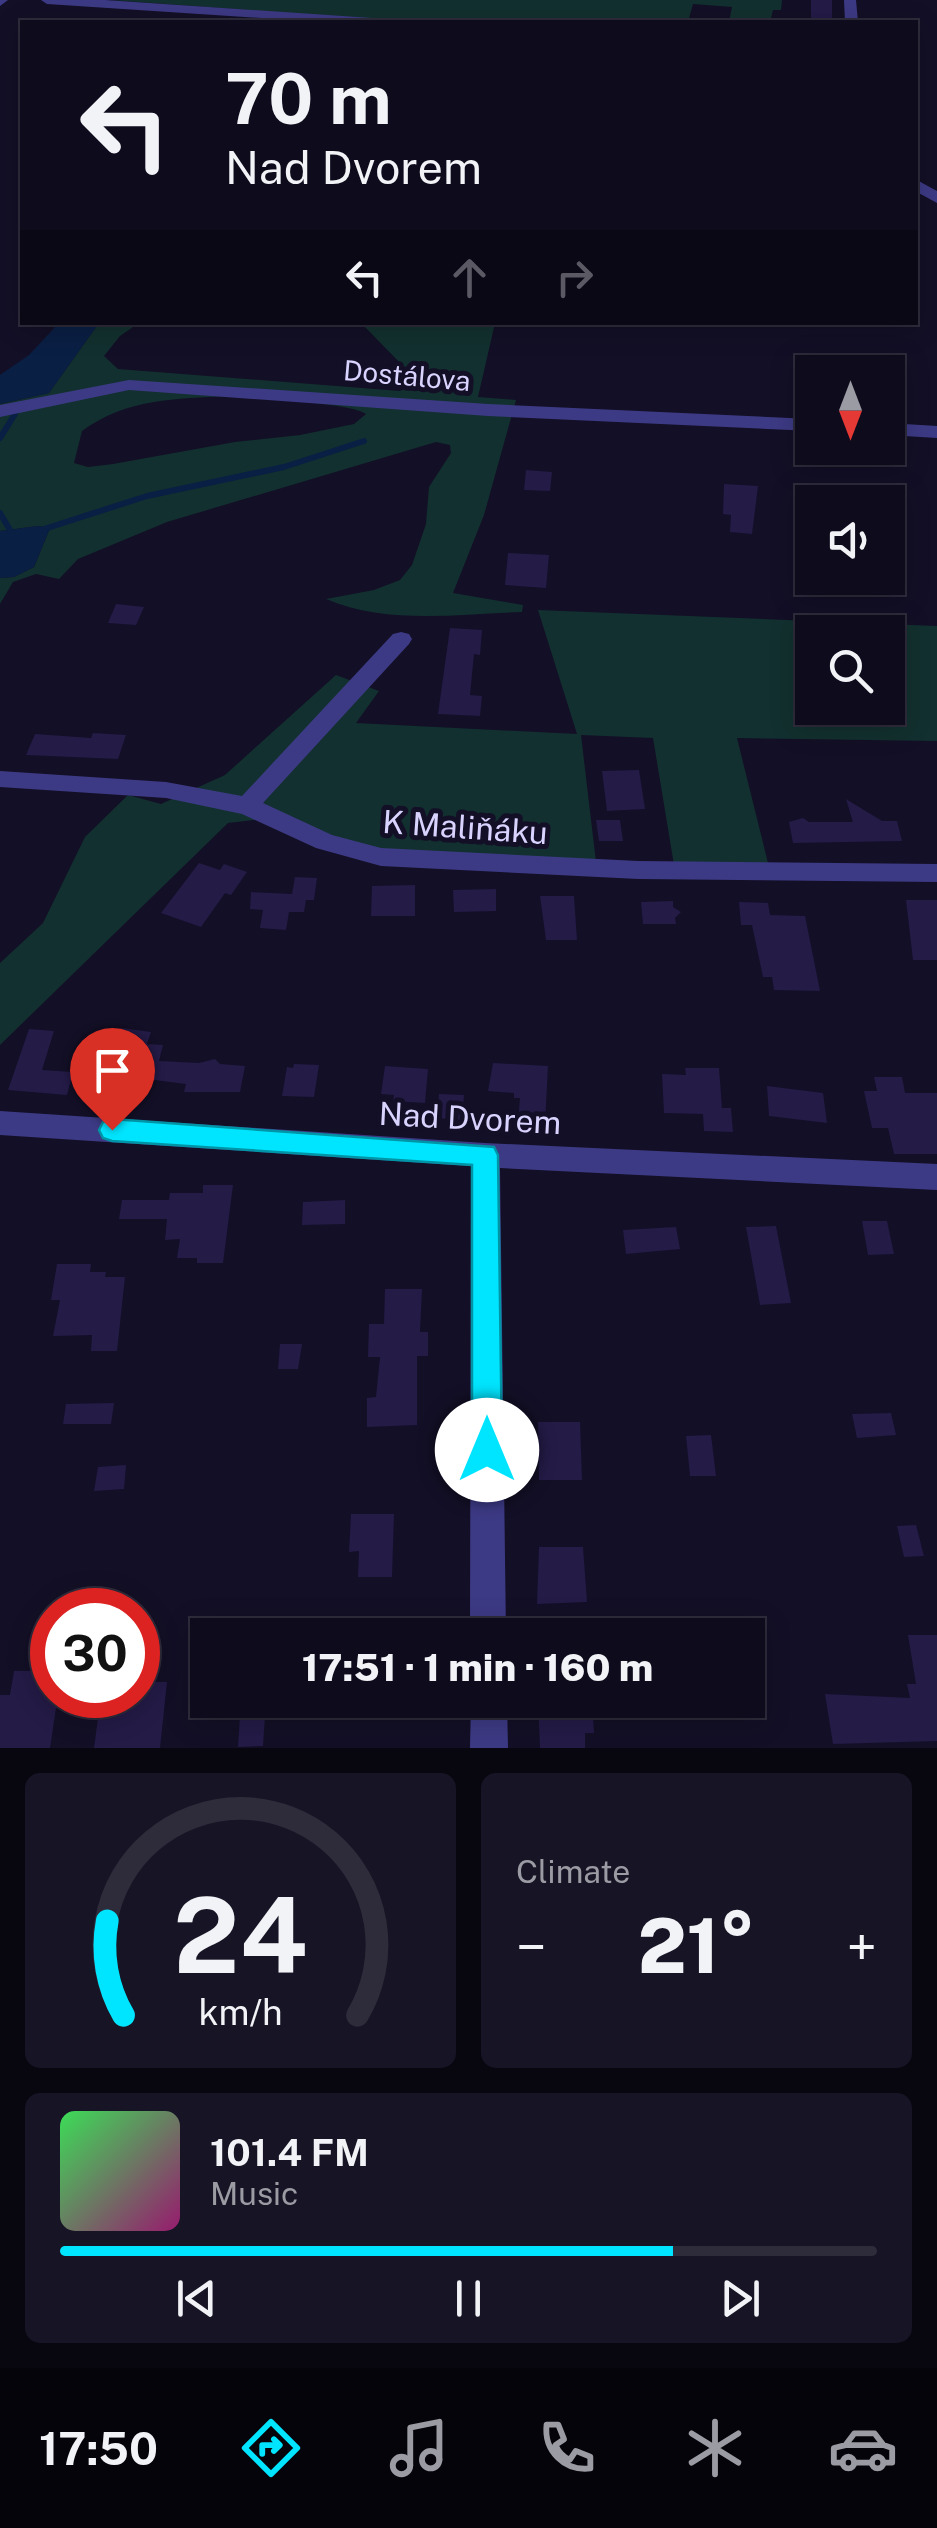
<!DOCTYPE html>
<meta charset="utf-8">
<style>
body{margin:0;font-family:"Public Sans",sans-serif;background:#171425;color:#f1f3f6;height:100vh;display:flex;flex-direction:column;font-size:38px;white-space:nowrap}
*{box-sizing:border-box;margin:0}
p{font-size:32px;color:#9b9ba3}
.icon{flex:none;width:55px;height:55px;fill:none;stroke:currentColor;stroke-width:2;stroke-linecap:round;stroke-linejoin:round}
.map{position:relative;height:1748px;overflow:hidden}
.drawer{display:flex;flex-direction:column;gap:25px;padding:25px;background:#08060f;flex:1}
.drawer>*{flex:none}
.banner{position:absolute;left:20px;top:20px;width:898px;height:305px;border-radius:0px;box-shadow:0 5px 25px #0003,0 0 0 2px #2e2b3b;background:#0e0b1c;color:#f1f3f6;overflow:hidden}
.needle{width:65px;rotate:180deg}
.fabs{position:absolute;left:795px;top:355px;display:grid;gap:20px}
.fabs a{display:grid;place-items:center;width:110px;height:110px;border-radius:0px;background:#0e0b1c;box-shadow:0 5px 25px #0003,0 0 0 2px #2e2b3b;font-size:50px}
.speed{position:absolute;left:30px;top:1588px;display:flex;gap:20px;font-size:50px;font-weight:700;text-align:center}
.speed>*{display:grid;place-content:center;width:130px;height:130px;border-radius:50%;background:#0e0b1c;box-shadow:0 5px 25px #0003,0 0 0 2px #2e2b3b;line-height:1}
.speed .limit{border:15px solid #d22;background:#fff;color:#111}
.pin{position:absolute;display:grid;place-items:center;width:85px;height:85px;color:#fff;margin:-102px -42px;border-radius:50% 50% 50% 0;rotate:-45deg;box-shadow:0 0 10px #0007}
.pin .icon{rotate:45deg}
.me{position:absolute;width:110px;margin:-55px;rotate:0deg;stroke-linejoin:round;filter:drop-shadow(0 0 8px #0008)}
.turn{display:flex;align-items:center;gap:35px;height:210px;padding:0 40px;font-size:45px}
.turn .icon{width:130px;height:130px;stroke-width:2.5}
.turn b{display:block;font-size:70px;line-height:85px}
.lanes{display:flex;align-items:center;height:95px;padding:0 40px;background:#0003;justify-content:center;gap:50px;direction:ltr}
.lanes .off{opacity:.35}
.big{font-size:75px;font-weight:800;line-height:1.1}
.drawer .widget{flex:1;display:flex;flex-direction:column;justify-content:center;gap:15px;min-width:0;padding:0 35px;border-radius:15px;background:#171425}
.drawer .dial{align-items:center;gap:0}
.dial svg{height:260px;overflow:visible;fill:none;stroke:#2e2b3b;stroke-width:7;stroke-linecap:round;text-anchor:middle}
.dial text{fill:#f1f3f6;stroke:none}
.song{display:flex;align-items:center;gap:30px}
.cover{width:120px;height:120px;border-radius:15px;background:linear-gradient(135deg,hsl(130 70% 55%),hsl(320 70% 35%))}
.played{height:10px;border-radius:5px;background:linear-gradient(90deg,#00e5ff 75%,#2e2b3b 75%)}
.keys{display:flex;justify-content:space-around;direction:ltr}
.heat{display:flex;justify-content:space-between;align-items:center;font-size:55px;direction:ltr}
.drawer .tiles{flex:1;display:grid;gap:25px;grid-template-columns:1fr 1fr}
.widget:last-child{grid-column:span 2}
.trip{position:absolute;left:190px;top:1618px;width:575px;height:100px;border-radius:0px;background:#0e0b1c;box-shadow:0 5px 25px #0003,0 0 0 2px #2e2b3b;font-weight:800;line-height:100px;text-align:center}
.tab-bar{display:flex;height:160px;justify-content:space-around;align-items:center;background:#06040b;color:#9b9ba3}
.tab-bar .icon{width:70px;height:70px}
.tab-bar .active{color:#00e5ff}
.tab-bar b{font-size:45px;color:#f1f3f6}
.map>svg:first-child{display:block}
</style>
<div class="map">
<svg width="937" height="1748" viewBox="0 0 937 1748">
<rect width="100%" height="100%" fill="#130f26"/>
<path fill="#12302f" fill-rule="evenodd" d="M110 0H782L781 10H773L770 22H729L732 7 693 4 688 22H414Z
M99 323H139L120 336 104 356 118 369 400 391 412 385 405 368 361 323H495L478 397 516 400 484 515 453 593 523 605 522 612C459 614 385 625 326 599L374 590 400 580 412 565 426 524 429 487 451 453 450 445 436 442 167 522 78 559 59 579 36 574 13 582 0 604V578L14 577 34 567 50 528 38 526 0 531V404L49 393ZM230 396C254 398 353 403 366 414L354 424 300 435 235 442 113 464 88 467 74 463 82 431C127 398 176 399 230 396Z
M538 610 937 626V741L737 738 769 867 674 865 653 738 581 735 596 862 392 853 328 839 281 817 228 823 0 1045V963L43 923 85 837 128 795 161 804 225 775 336 675 379 691 356 723 577 734ZM812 632H888V708H812Z"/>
<path fill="#0a1f44" d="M59 323H99L49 393 0 404V375L29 355Z
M38 526 50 528 34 567 14 577 0 578V531Z"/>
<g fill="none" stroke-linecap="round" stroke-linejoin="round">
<path stroke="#0a1f44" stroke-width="6" d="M0 438 15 414
M0 513 13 535
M41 530 147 496 284 467 364 441"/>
</g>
<path fill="#241b47" d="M811 0H832V22H811Z
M526 470 552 472 550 491 524 490Z
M724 484 758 486 752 534 730 532 731 515 723 514Z
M508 553 549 555 546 588 505 585Z
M116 604 144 607 136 625 108 623Z
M450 628 482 630 480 655 474 654 470 695 482 696 480 716 438 714Z
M93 733 126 735 118 759 26 755 35 734 91 738Z
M639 770 645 809 607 811 602 771Z
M846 799 882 821H897L902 841 793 843 789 822 803 818 809 822H853Z
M596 820H620L623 841H599Z
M199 863 220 870 224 864 247 872 231 895 225 893 201 927 161 913Z
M295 877 317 878 314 900H306L304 912H289L286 930 260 928 263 910 250 909 251 892 292 894Z
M415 885V916H371L372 886Z
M496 889V911L454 912 453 890Z
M540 896H574L577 940H546Z
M906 900H937V960H913Z
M673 901V907L681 912 675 918 676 924H643L641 902Z
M739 902 768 903 770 915 805 916 820 991 774 990 772 977H763L752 925H741Z
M122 1028 151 1032 147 1044 163 1045 159 1061 199 1063 215 1059 220 1064 245 1066 240 1092H184L186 1084 107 1074Z
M29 1029 54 1031 42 1070 73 1072 67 1095 8 1090Z
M493 1063 548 1066 545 1124 518 1122 520 1098H514V1093L488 1091Z
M294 1064 319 1065 314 1097 282 1096 287 1067 293 1068Z
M385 1066 428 1069 425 1103 393 1101 394 1095 381 1094Z
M685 1068H719L722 1108H731L733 1132 704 1131 703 1114 664 1113 662 1074 686 1075Z
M874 1077H902L905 1093H937V1154H894L888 1128H872L864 1091H877Z
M767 1086 823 1093 827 1123 769 1116Z
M439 1094 464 1095 462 1120 437 1118Z
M203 1185H233L223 1263H197V1258H177L180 1239 165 1240 167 1219H119L122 1200H169L170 1193H203Z
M345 1200V1224L302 1225 303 1202Z
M862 1221H887L894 1254 868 1255Z
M776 1226 791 1303 760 1305 746 1227Z
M676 1227 680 1249 626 1254 623 1230Z
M57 1264H91L90 1272H106L105 1277H125L117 1351H91L92 1335 53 1336 60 1300H51Z
M385 1289H422L420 1332H428V1356H417V1425L367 1427V1398L376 1397 380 1357H368L369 1324H384Z
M280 1344H302L298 1369H278Z
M114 1403 111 1424H63L66 1404Z
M891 1413 896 1435 857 1438 852 1414Z
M538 1422H580L582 1480H539Z
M711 1435 716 1476H690L686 1436Z
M126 1465 124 1489 94 1491 98 1467Z
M351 1514H394L392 1577H358L359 1551 349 1552Z
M916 1525 924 1556 904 1557 897 1526Z
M539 1547H583L587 1602 537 1604Z
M908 1635H937V1741L833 1744 825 1694 910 1698 907 1684H916Z
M14 1671H52V1695H58L50 1748H0V1695H10Z
M138 1682H167L160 1748H94L101 1695H138Z
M241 1700H266L263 1746 238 1747Z
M538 1700H592L594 1733H585V1748H540Z"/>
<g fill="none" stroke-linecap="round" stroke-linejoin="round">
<path fill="#3d3a85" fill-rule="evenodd" d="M0 0H8L0 6Z
M41 0H105L372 18 379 22H321L47 4Z
M844 0H856L858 22H845Z
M915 179 937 191V203L915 191Z
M129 380 488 404 812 419V431L488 416 129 390 0 417V405Z
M888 423 937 426V438L888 435Z
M401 632 409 634 412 639 409 644 263 803 332 835 381 848 638 861 937 864V882L638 879 381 866 316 848 242 814 166 798 0 787V771L166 782 242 796 393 634Z
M0 1111 485 1143 937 1164V1190L500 1168 506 1635H470L471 1166 0 1135Z
M471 1700H507L508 1748H470Z"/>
</g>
<path fill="#00e5ff" stroke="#0095a6" stroke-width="2.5" d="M112 1119 494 1147 498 1155 502 1450 498 1461 487 1465 476 1461 472 1450V1165L112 1141 103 1138 99 1130 103 1122Z"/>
<g text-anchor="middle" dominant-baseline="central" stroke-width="10" stroke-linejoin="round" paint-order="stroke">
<g font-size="28" fill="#d9d4ff" stroke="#130f26">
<text transform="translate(407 375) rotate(5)">Dostálova</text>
</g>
<g font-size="32" fill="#d9d4ff" stroke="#130f26">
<text transform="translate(465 827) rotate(4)">K Maliňáku</text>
<text transform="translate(470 1118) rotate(3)">Nad Dvorem</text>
</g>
</g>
</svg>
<div class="fabs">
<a><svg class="needle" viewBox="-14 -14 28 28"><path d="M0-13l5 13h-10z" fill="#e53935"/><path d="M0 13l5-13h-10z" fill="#9b9ba3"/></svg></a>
<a><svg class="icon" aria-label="sound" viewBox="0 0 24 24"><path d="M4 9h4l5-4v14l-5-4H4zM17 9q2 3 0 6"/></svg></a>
<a><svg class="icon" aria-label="search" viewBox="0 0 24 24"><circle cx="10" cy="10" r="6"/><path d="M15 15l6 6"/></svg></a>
</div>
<div class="speed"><div class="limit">30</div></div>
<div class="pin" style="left:112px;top:1130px;background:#d93025"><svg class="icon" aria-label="arrive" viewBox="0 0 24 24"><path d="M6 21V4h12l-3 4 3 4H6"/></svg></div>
<svg class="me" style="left:487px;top:1450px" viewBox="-20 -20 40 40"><circle r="19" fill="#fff"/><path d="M0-13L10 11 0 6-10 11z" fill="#00e5ff"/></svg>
<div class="trip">17:51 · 1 min · 160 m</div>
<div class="banner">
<div class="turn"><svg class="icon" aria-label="left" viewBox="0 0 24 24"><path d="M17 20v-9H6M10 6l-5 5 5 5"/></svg><div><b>70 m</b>Nad Dvorem</div></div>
<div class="lanes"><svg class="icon" aria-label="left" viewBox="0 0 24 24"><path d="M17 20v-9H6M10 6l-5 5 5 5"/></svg><svg class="icon off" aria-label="ahead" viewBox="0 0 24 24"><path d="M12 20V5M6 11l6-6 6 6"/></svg><svg class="icon off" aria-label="right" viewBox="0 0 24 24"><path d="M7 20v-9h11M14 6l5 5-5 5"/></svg></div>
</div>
</div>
<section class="drawer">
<div class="tiles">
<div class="widget dial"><svg viewBox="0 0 100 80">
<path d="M14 69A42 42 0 1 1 86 69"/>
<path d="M14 69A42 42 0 0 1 9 40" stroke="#00e5ff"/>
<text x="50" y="56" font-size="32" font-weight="700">24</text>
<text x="50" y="72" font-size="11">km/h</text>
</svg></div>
<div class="widget"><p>Climate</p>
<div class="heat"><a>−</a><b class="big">21°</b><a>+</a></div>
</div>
<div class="widget">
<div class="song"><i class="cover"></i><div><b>101.4 FM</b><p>Music</p></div></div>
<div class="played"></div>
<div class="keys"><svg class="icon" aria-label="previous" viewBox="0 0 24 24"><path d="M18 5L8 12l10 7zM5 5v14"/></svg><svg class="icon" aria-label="pause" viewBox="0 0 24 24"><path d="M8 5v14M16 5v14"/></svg><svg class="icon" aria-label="next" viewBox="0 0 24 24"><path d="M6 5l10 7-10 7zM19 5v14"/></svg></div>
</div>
</div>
</section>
<nav class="tab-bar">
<b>17:50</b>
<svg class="icon active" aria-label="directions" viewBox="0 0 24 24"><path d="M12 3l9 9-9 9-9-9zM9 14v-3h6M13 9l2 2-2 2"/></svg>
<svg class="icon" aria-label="music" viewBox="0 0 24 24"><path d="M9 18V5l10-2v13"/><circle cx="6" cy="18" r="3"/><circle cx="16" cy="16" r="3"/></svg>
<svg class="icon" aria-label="phone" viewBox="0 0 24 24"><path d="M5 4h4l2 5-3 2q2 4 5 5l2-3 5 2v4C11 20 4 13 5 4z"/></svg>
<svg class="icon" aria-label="climate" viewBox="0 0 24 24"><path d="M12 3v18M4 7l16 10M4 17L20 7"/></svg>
<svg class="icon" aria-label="car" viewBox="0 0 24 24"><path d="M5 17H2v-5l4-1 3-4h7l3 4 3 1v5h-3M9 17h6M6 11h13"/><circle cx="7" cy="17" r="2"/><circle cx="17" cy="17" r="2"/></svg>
</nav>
